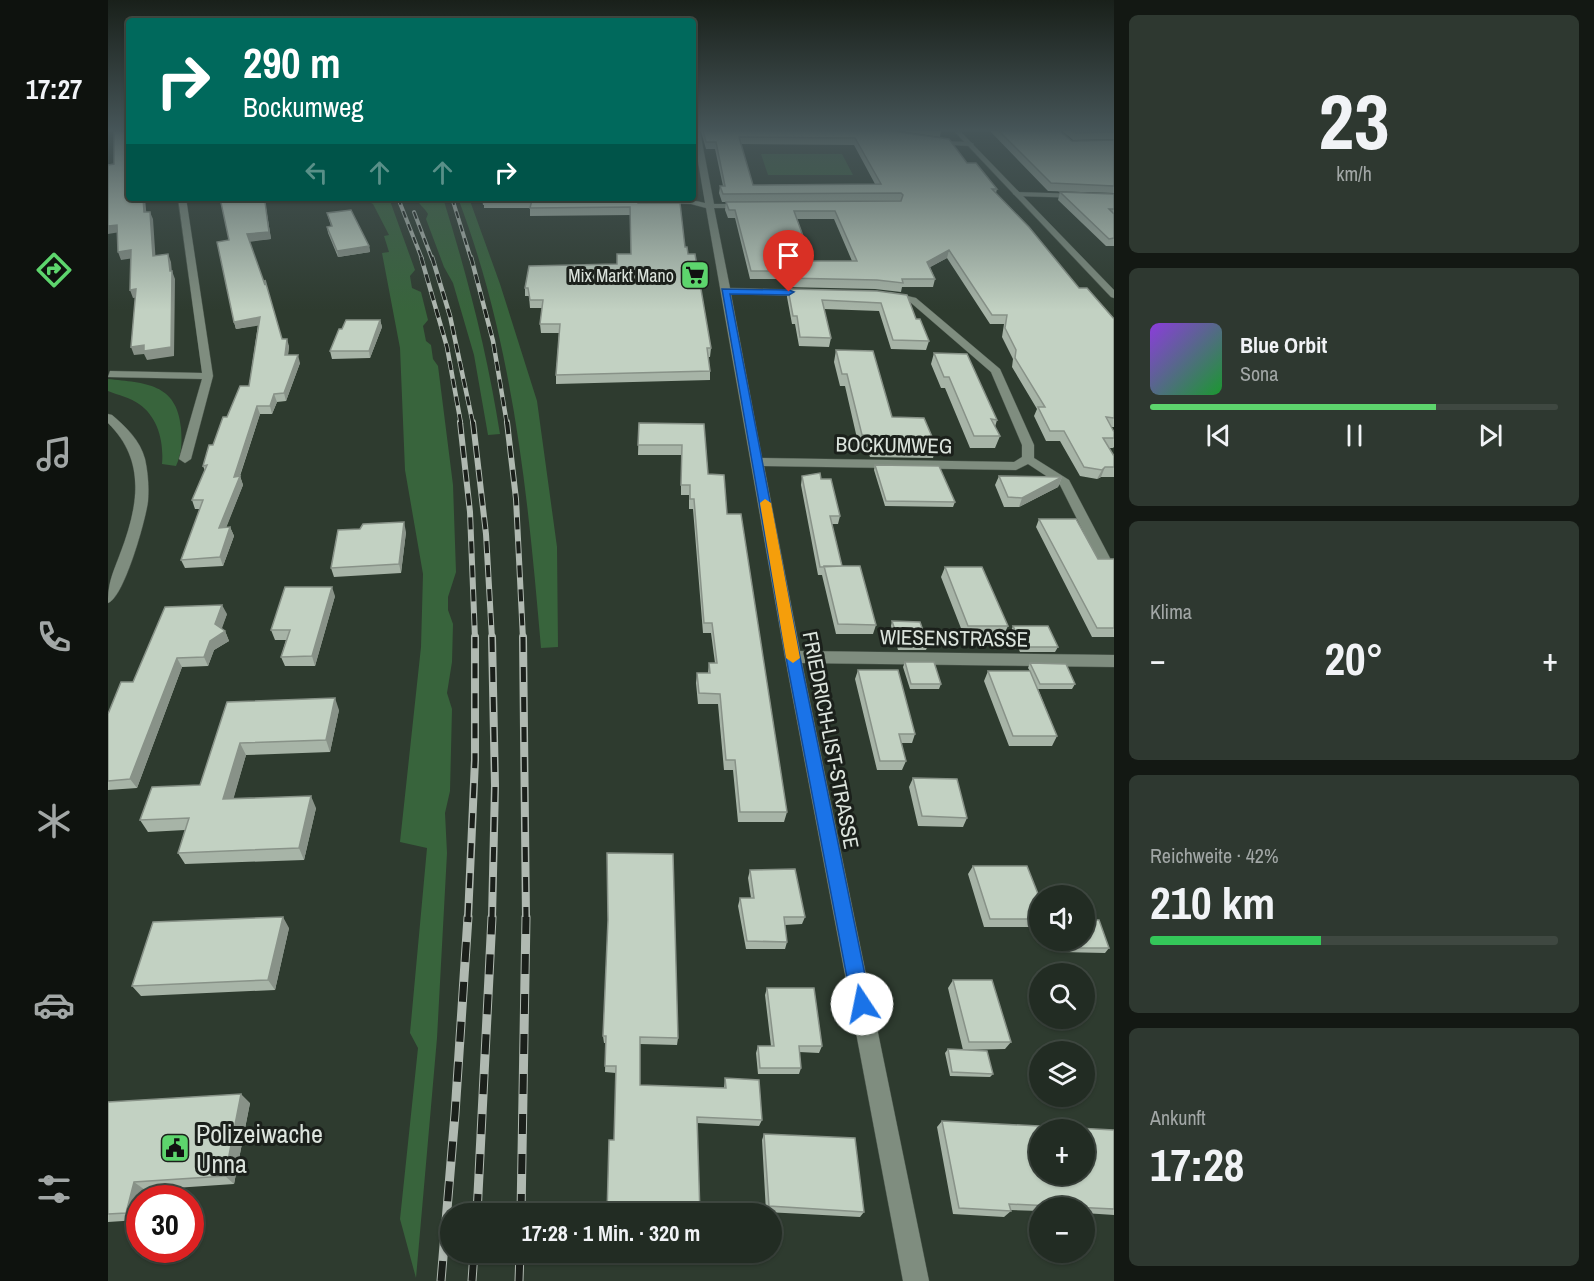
<!DOCTYPE html>
<html lang="de">
<meta charset="utf-8">
<style>
body{margin:0;font-family:"Archivo Narrow",sans-serif;background:#2e3830;color:#f1f3f6;height:100vh;display:flex;flex-direction:column;font-size:22px;white-space:nowrap}
*{box-sizing:border-box;margin:0}
p{font-size:20px;color:#a2a7a6}
.icon{flex:none;width:33px;height:33px;fill:none;stroke:currentColor;stroke-width:2;stroke-linecap:round;stroke-linejoin:round}
.map{position:relative;flex:1;overflow:hidden}
.side{display:flex;flex-direction:column;gap:15px;padding:15px;background:#131813;width:480px}
.side>*{flex:none}
.guide{position:absolute;left:18px;top:18px;width:570px;height:183px;border-radius:6px;box-shadow:0 2px 4px #0004,0 0 0 2px #3f4841;background:#00695c;color:#fff;overflow:hidden}
.buttons{position:absolute;left:921px;top:885px;display:grid;gap:12px}
.buttons a{display:grid;place-items:center;width:66px;height:66px;border-radius:50%;background:#222c23;box-shadow:0 2px 4px #0004,0 0 0 2px #3f4841;font-size:30px}
.speed{position:absolute;left:18px;top:1185px;display:flex;gap:12px;font-size:30px;font-weight:700;text-align:center}
.speed>*{display:grid;place-content:center;width:78px;height:78px;border-radius:50%;background:#222c23;box-shadow:0 2px 4px #0004,0 0 0 2px #3f4841;line-height:1}
.speed .limit{border:9px solid #d22;background:#fff;color:#111}
.pin{position:absolute;display:grid;place-items:center;width:51px;height:51px;color:#fff;margin:-62px -26px;border-radius:50% 50% 50% 0;rotate:-45deg;box-shadow:0 0 6px #0007}
.pin .icon{rotate:45deg}
.me{position:absolute;width:66px;margin:-33px;rotate:349deg;stroke-linejoin:round;filter:drop-shadow(0 0 4px #0008)}
.turn{display:flex;align-items:center;gap:21px;height:126px;padding:0 18px;font-size:27px}
.turn .icon{width:78px;height:78px;stroke-width:2.5}
.turn b{display:block;font-size:42px;line-height:51px}
.lanes{display:flex;align-items:center;height:57px;padding:0 18px;background:#0003;justify-content:center;gap:30px;direction:ltr}
.lanes .off{opacity:.35}
.big{font-size:45px;font-weight:700;line-height:1.1}
.side .tile{flex:1;display:flex;flex-direction:column;justify-content:center;gap:9px;min-width:0;padding:0 21px;border-radius:9px;background:#2e3830}
.side .dial{align-items:center;gap:0}
.dial b{font-size:78px;line-height:1}
.song{display:flex;align-items:center;gap:18px}
.cover{width:72px;height:72px;border-radius:9px;background:linear-gradient(135deg,hsl(270 70% 55%),hsl(130 70% 35%))}
.played{height:6px;border-radius:3px;background:linear-gradient(90deg,#5dd56d 70%,#3f4841 70%)}
.keys{display:flex;justify-content:space-around;direction:ltr}
.heat{display:flex;justify-content:space-between;align-items:center;font-size:33px;direction:ltr}
.charge{height:9px;border-radius:4px;background:linear-gradient(90deg,#34c759 42%,#3f4841 0)}
.trip{position:absolute;left:332px;top:1203px;width:342px;height:60px;border-radius:30px;background:#222c23;box-shadow:0 2px 4px #0004,0 0 0 2px #3f4841;font-weight:700;line-height:60px;text-align:center}
main{display:flex;flex:1;min-height:0}
.tabs{display:flex;flex-direction:column;width:108px;justify-content:space-around;align-items:center;background:#0e120e;color:#a2a7a6}
.tabs .icon{width:42px;height:42px}
.tabs .current{color:#5dd56d}
.tabs b{font-size:27px;color:#f1f3f6}
.map>svg:first-child{display:block}
</style>
<main>
<nav class="tabs">
<b>17:27</b>
<svg class="icon current" aria-label="directions" viewBox="0 0 24 24"><path d="M12 3l9 9-9 9-9-9zM9 14v-3h6M13 9l2 2-2 2"/></svg>
<svg class="icon" aria-label="music" viewBox="0 0 24 24"><path d="M9 18V5l10-2v13"/><circle cx="6" cy="18" r="3"/><circle cx="16" cy="16" r="3"/></svg>
<svg class="icon" aria-label="phone" viewBox="0 0 24 24"><path d="M5 4h4l2 5-3 2q2 4 5 5l2-3 5 2v4C11 20 4 13 5 4z"/></svg>
<svg class="icon" aria-label="climate" viewBox="0 0 24 24"><path d="M12 3v18M4 7l16 10M4 17L20 7"/></svg>
<svg class="icon" aria-label="car" viewBox="0 0 24 24"><path d="M5 17H2v-5l4-1 3-4h7l3 4 3 1v5h-3M9 17h6M6 11h13"/><circle cx="7" cy="17" r="2"/><circle cx="17" cy="17" r="2"/></svg>
<svg class="icon" aria-label="filters" viewBox="0 0 24 24"><path d="M4 7h16M4 17h16"/><circle cx="9" cy="7" r="2"/><circle cx="15" cy="17" r="2"/></svg>
</nav>
<div class="map">
<svg width="1006" height="1281" viewBox="0 0 1006 1281">
<rect width="100%" height="100%" fill="#2e3b2f"/>
<path fill="#38643c" d="M653 154H734L745 175H660Z
M253 198H281L307 270 302 276 304 288 313 292 320 320 315 326 318 341 323 345 325 359 330 366 345 485 348 572 340 597V610L345 624 344 662 339 693 344 709 342 791 337 813 339 853 329 1038 308 1278 292 1219 310 1048 302 1033 319 848 292 842 313 647 315 574 297 470 292 348 274 253 281 252 276 236 281 235 265 204Z
M308 198H335C360 278 379 352 392 434L380 435 366 355 345 283 336 267 318 219 320 214C317 208 311 205 308 198Z
M350 198H361L392 284 429 401 449 547 450 647 433 648C420 495 405 343 350 198Z
M0 379C37 383 69 383 73 428 74 442 74 453 68 466L54 464C56 442 50 417 31 404 23 398 10 395 0 391Z"/>
<g fill="none" stroke-linecap="round" stroke-linejoin="round">
<g stroke="#4d584e" stroke-width="1">
<path id="minor" d="M585 131 592 132 606 204H638L642 206 638 208H606L622 288 698 290 703 293 698 296 623 294 654 458 906 462 914 457V445L883 372 802 302 777 295 782 292 808 298 892 369 926 445V458L961 480 1002 558 1000 561H990L952 485 920 464 908 470 656 466 692 651 1006 655V667L694 663 821 1281H795L677 657 598 208 583 204 511 202 507 200 509 198 583 200 597 203Z
M824 141 862 142 866 144 862 146 826 144Z
M906 192 1006 195V199L909 196 905 194Z
M70 198H78L105 376 83 459 77 463 71 459 94 379 0 377 2 371 94 373Z"/>
</g>
<g stroke="#4d584e" stroke-width="1">
<path id="secondary" d="M846 131H852L1006 290V298L1003 297Z
M0 414 4 415C18 427 32 440 37 459 40 473 41 486 40 501 38 519 16 598 0 603 0 582 5 573 12 554 30 507 39 461 0 423Z"/>
</g>
<use href="#minor" fill="#7f8d7f" fill-rule="evenodd"/>
<use href="#secondary" fill="#7f8d7f" fill-rule="evenodd"/>
<g stroke="#b0b9b1" stroke-width="4">
<path id="rail-far4" d="M290 198 314 259
M344 198 363 259
M306 212 324 259"/>
</g>
<g stroke="#b0b9b1" stroke-width="4.5">
<path id="rail-far3" d="M313 257 339 347 353 424
M324 257 342 316 365 424
M363 257 385 341 399 424"/>
</g>
<g stroke="#b0b9b1" stroke-width="6">
<path id="rail-far2" d="M352 422 362 512 367 639
M365 422 378 534 384 639
M399 422 408 499 415 639"/>
</g>
<g stroke="#b0b9b1" stroke-width="8">
<path id="rail-far1" d="M384 637 387 786 384 918
M415 637 418 918
M360 918 367 760V637"/>
</g>
<g stroke="#b0b9b1" stroke-width="9">
<path id="rail" d="M369 1214 384 917
M413 1214 418 917
M333 1281 347 1114 360 917
M364 1281 366 1252
M411 1281 412 1252"/>
</g>
<use href="#rail-far4" stroke="#1b201b" stroke-width="2" stroke-dasharray="7" stroke-linecap="butt"/>
<use href="#rail-far3" stroke="#1b201b" stroke-width="3" stroke-dasharray="9" stroke-linecap="butt"/>
<use href="#rail-far2" stroke="#1b201b" stroke-width="4" stroke-dasharray="12" stroke-linecap="butt"/>
<use href="#rail-far1" stroke="#1b201b" stroke-width="5" stroke-dasharray="15" stroke-linecap="butt"/>
<use href="#rail" stroke="#1b201b" stroke-width="7" stroke-dasharray="20" stroke-linecap="butt"/>
</g>
<path fill="#a7b4a7" fill-rule="evenodd" d="M593 131H784L859 163 889 189 888 193 971 288 1006 319V427H1003L1006 432V447L1005 448H1001L1006 456V477H993L989 479 972 476 952 441H938L926 416 929 409 904 367 905 359 894 337 896 324H882L839 258 822 267 827 279 825 287H794L793 292 767 289 677 287 676 279H642L627 218H620L617 210 618 202 792 201 614 202 611 193 612 186H615L607 149H598ZM633 144 746 145 767 184 645 185ZM689 219H726L744 261H704Z
M793 131H833L832 137Z
M882 131H952L964 141 1006 140V193L940 191Z
M954 131H1006V139L965 140Z
M952 192 1006 194V246H998L950 200Z
M374 198H530V203L577 247 580 254 603 348 602 357H600L602 371V380L448 384V375L451 333H433L432 324 434 308H422L421 296H417V288L509 264 523 254 522 215 422 216V208H376V205H375Z
M154 202 158 208 163 239 141 241 174 339 181 346 180 355 192 363 178 401 169 402 164 414H152L132 476 135 485 118 527H122L126 536 115 566 77 568 73 560 92 509H87L84 500 97 471 95 466 119 417 141 386 150 325 128 329 126 322 121 240Z
M219 213 261 246 262 252 230 257 220 233 219 227 223 226Z
M680 289 769 291 821 341 818 350 783 349 771 311 716 309 723 338 721 347 691 346 687 324H684L679 297Z
M272 320 274 327 262 358 224 359 222 351 234 329Z
M728 350 784 417 828 446 825 458 762 457 759 447H751L737 386H732L726 362Z
M826 353 889 420 887 427 892 436 887 448H862L837 388H833L823 364Z
M531 423 596 424 600 474 619 514 679 812 676 822H630L625 770H616L610 704H590L588 683 589 673H600L601 663H607L603 633H595L585 509H581V495H573V455H530Z
M767 465 847 502 845 507 777 506 766 470Z
M694 476 713 479 732 516 730 524H724L734 566 768 625 765 634H728L714 575H710L693 485Z
M891 476 954 477 950 487 911 507H896L887 485Z
M931 519 990 559H1006V637H984L928 527Z
M298 532 293 573 226 577 223 568Z
M837 567 900 626 895 636H856L833 577Z
M227 596 207 666H177L173 657 178 640H167L163 630Z
M119 614 113 629 117 631 121 641 106 650 100 666 74 667 29 788 0 790V714L25 682Z
M784 621 820 645 818 650H790L783 626Z
M905 626 950 647 947 652H912L903 631Z
M797 662 833 684 831 689H802L795 667Z
M922 663 967 684 964 689H930L949 736 944 746H901L876 681 880 671H922L920 668Z
M750 670 807 734 804 743H793L798 761 794 770H769L747 679Z
M119 702 231 710 222 752 138 755 125 799 208 808 196 860 77 864 70 853 77 830 40 832 32 820 92 785Z
M805 778 859 818 855 827 810 826 801 787Z
M865 866 932 899V927H876L860 874Z
M642 870 697 917 694 924 677 925 679 942 677 949H638L630 906 632 898H643L640 878Z
M181 928 167 990 33 996 24 986Z
M949 940H976L1001 948 997 953 953 952Z
M845 980 903 1042 897 1049 855 1050 840 988Z
M659 988 714 1046 711 1053 691 1052 693 1068 691 1074H650L648 1053 650 1046H663L657 995Z
M495 1036 570 1038 569 1045 532 1044V1085L616 1088 617 1078 654 1120 651 1126 589 1123 506 1140 508 1073 497 1072 498 1043H496Z
M840 1049 885 1074 882 1077 842 1076 837 1053Z
M0 1102 142 1103 126 1184 37 1190 35 1198H32V1213L30 1220 0 1222Z
M834 1121 1006 1130V1215L976 1213V1208H932V1211L902 1210 903 1211 896 1217 845 1214 829 1127Z
M656 1134 756 1212 752 1217 658 1212 654 1140Z"/>
<path fill="#889288" d="M35 198H37L39 220 36 212Z
M157 202 163 239 141 242 139 234Z
M42 212 45 219 48 264 45 256Z
M9 225 12 232 0 234V226Z
M261 246 262 252 230 257 229 251Z
M23 250 26 258 13 260 10 252Z
M841 250 839 258 817 270 819 262Z
M60 254 63 262 64 273V271L67 279 66 356 39 360 36 354 26 355 23 347 62 271Z
M28 289 32 297 25 298 22 290Z
M152 317 154 325 128 329 126 322Z
M272 320 274 327 262 358 261 351Z
M179 339 181 346 179 363 177 355Z
M190 355 192 363 178 401 176 393Z
M166 394 169 402 164 414 162 406Z
M149 406 152 414 131 478 132 476 135 485 115 536 111 528 126 477Z
M997 467 993 477 989 479 994 470Z
M954 477 950 487 911 507 914 498Z
M296 522 298 532 293 573 291 564Z
M122 527 126 536 115 566 112 557Z
M224 587 227 596 207 666 204 656Z
M114 605 119 614 112 634 107 624Z
M117 631 121 641 106 650 100 666 96 657 102 641Z
M69 658 74 667 29 788 22 779Z
M227 698 231 710 222 752 218 740Z
M132 743 138 755 122 811 115 799Z
M203 796 208 808 196 860 191 848Z
M175 917 181 928 167 990 160 980Z
M133 1094 142 1103 126 1184 117 1176Z
M26 1182 37 1190 35 1198H32V1213L30 1220 18 1213Z"/>
<path fill="#c2d1c2" stroke="#889288" stroke-width="1.5" fill-rule="evenodd" d="M6 131H21V198H35L36 212H42L45 256 60 254 62 271H64L63 347 36 351V345L23 347 28 289 22 290 23 250 10 252 9 225 0 226V165L6 164Z
M595 131H784L841 139 859 163H868L889 189H884L921 227 971 288H979L1006 319V418L998 417 1006 432V438H995L1006 456V467H997L994 470 976 467 956 431H942L930 407H937L907 358 908 350 897 328 899 315H884L841 250 819 262 827 279H794L795 283 769 280 678 278 677 271H643L627 210H621L618 202 793 201 795 195 793 193 615 194 612 186H617L608 142H598ZM631 137 747 138 773 184 645 185ZM686 211H727L749 261H704Z
M891 131H952L964 141 1006 140V186L943 183Z
M964 131H1006V132L967 133Z
M952 192 1006 194V209H1001L1006 214V238L1001 239Z
M112 198H152L154 202H157L161 232 139 234 157 285V280L174 339H179L177 355H190L176 393 166 394 162 406H149L126 477 132 476 111 528 122 527 112 557 73 560 95 500H84L99 465 95 466 101 445H105L115 417H119L132 386H141L152 317 126 322 109 242 121 240Z
M376 198H530V203H572L577 247H579L580 254H587L603 348H599L602 371 448 375 452 324H432L435 300H422L420 288H417L421 266 509 264V254H523L522 207 422 208 424 200H375Z
M243 210 261 246 229 251 219 227 224 226 219 213Z
M680 289 769 291 799 295 808 319H812L821 341 785 340 773 303 714 300 723 338 692 337 689 316H685Z
M238 320H272L261 351H222L231 329H234Z
M728 350 765 351 784 417 816 418 828 446 765 445 761 435H754L739 374H734Z
M826 353 859 354 889 420 883 419 892 436H866L841 377H836Z
M531 423 596 424 600 474 616 475 619 514H633L679 812H632L627 760H618L612 694 591 693 589 673H602L601 663H609L604 623H596L586 499H582V485H573L574 445H530Z
M767 465 831 466 847 502 778 501Z
M712 473 713 479H723L732 516H722L734 566 712 567 694 476Z
M891 476 954 477 914 498 900 497Z
M931 519H968L990 559H1006V628H989Z
M296 522 291 564 223 568 230 530 252 529 255 524Z
M716 566H752L768 625 730 624Z
M837 567H874L900 626H860Z
M177 587H224L204 656 173 657 182 630H163Z
M114 605 107 624 117 631 102 641 96 657 69 658 22 779 0 781V714L13 682H25L57 607Z
M784 621 812 622 820 645H792Z
M905 626H940L950 647H915Z
M797 662H826L833 684H803Z
M922 663 958 664 967 684H932Z
M750 670H790L807 734H791L798 761H772Z
M880 671H922L949 736H905Z
M227 698 218 740 132 743 115 799 203 796 191 848 70 853 81 818 32 820 44 787 92 785 119 702Z
M805 778 849 779 859 818 814 816Z
M499 853 565 854 570 1038 532 1037V1085L618 1088 617 1078 651 1080 654 1120 589 1117 592 1214H499L501 1140H506L508 1066H497L498 1036H495L500 920Z
M865 866H919L932 899V919H882Z
M687 869 697 917H676L679 942 639 941 632 898H646L642 870Z
M175 917 160 980 24 986 45 922Z
M976 920H991L1001 948H956L954 940H976Z
M845 980H884L903 1042H861Z
M659 988H706L714 1046H691L693 1068H652L650 1046H666Z
M840 1049 879 1051 885 1074 844 1072Z
M133 1094 117 1176 26 1182 18 1213 0 1214V1102Z
M834 1121 1006 1130V1209L901 1204 903 1211 851 1208ZM932 1130H976V1174H932Z
M656 1134 747 1138 756 1212 661 1206Z"/>
<linearGradient id="sky" x2="0" y2="1"><stop stop-color="#19201a"/><stop offset="0.42" stop-color="#465558"/><stop offset="1" stop-color="#465558" stop-opacity="0"/></linearGradient>
<rect width="1006" height="310" fill="url(#sky)"/>
<path fill="#1a73e8" stroke="#114b97" stroke-width="1.5" d="M614 289 681 290 686 292 681 295 622 294 692 657 763 1004 760 1010 754 1013 747 1010 744 1004 678 657Z"/>
<path fill="#f59e0b" d="M657 499 663 503 692 658 685 663 678 658 652 503Z"/>
<defs>
<g id="supermarket-square" transform="scale(1.5)"><rect x="-9" y="-9" width="18" height="18" rx="4" fill="#5dd56d" stroke="#1b201b"/><path d="M-6-5.5h2.5l.6 2H6L4.5 2H-2.5L-4.4-4H-6ZM-1.5 3.2a1.3 1.3 0 1 0 .1 0ZM3 3.2a1.3 1.3 0 1 0 .1 0Z" fill="#111"/></g>
<g id="civic-square" transform="scale(1.5)"><rect x="-9" y="-9" width="18" height="18" rx="4" fill="#5dd56d" stroke="#1b201b"/><path d="M-.6-6.5H3V-4.5H.6V-3L4-1V1h2V6H-6V1h2V-1L-.6-3ZM-1.2 2.5V6h2.4V2.5Z" fill="#111"/></g>
</defs>
<g fill-rule="evenodd">
<use href="#supermarket-square" x="587" y="275"/>
<use href="#civic-square" x="67" y="1148"/>
</g>
<g text-anchor="middle" dominant-baseline="central" stroke-width="6" stroke-linejoin="round" paint-order="stroke">
<g font-size="18" fill="#dce4dd" stroke="#1b201b" text-anchor="end">
<text x="566" y="275">Mix Markt Mano</text>
</g>
<g font-size="21" fill="#dce4dd" stroke="#1b201b">
<text transform="translate(786 445) rotate(1)">BOCKUMWEG</text>
<text transform="translate(846 638) rotate(1)">WIESENSTRASSE</text>
<text transform="translate(723 740) rotate(79)">FRIEDRICH-LIST-STRASSE</text>
</g>
<g font-size="26" fill="#dce4dd" stroke="#1b201b" text-anchor="start">
<text x="88" y="1133">Polizeiwache<tspan x="88" dy="30">Unna</tspan></text>
</g>
</g>
</svg>
<div class="buttons">
<a><svg class="icon" aria-label="sound" viewBox="0 0 24 24"><path d="M4 9h4l5-4v14l-5-4H4zM17 9q2 3 0 6"/></svg></a>
<a><svg class="icon" aria-label="search" viewBox="0 0 24 24"><circle cx="10" cy="10" r="6"/><path d="M15 15l6 6"/></svg></a>
<a><svg class="icon" aria-label="layers" viewBox="0 0 24 24"><path d="M12 4l9 5-9 5-9-5zM3 14l9 5 9-5"/></svg></a>
<a>+</a>
<a>−</a>
</div>
<div class="speed"><div class="limit">30</div></div>
<div class="pin" style="left:681px;top:292px;background:#d93025"><svg class="icon" aria-label="arrive" viewBox="0 0 24 24"><path d="M6 21V4h12l-3 4 3 4H6"/></svg></div>
<svg class="me" style="left:754px;top:1004px" viewBox="-20 -20 40 40"><circle r="19" fill="#fff"/><path d="M0-13L10 11 0 6-10 11z" fill="#1a73e8"/></svg>
<div class="trip">17:28 · 1 Min. · 320 m</div>
<div class="guide">
<div class="turn"><svg class="icon" aria-label="right" viewBox="0 0 24 24"><path d="M7 20v-9h11M14 6l5 5-5 5"/></svg><div><b>290 m</b>Bockumweg</div></div>
<div class="lanes"><svg class="icon off" aria-label="left" viewBox="0 0 24 24"><path d="M17 20v-9H6M10 6l-5 5 5 5"/></svg><svg class="icon off" aria-label="ahead" viewBox="0 0 24 24"><path d="M12 20V5M6 11l6-6 6 6"/></svg><svg class="icon off" aria-label="ahead" viewBox="0 0 24 24"><path d="M12 20V5M6 11l6-6 6 6"/></svg><svg class="icon" aria-label="right" viewBox="0 0 24 24"><path d="M7 20v-9h11M14 6l5 5-5 5"/></svg></div>
</div>
</div>
<section class="side">
<div class="tile dial"><b>23</b><p>km/h</p></div>
<div class="tile">
<div class="song"><i class="cover"></i><div><b>Blue Orbit</b><p>Sona</p></div></div>
<div class="played"></div>
<div class="keys"><svg class="icon" aria-label="previous" viewBox="0 0 24 24"><path d="M18 5L8 12l10 7zM5 5v14"/></svg><svg class="icon" aria-label="pause" viewBox="0 0 24 24"><path d="M8 5v14M16 5v14"/></svg><svg class="icon" aria-label="next" viewBox="0 0 24 24"><path d="M6 5l10 7-10 7zM19 5v14"/></svg></div>
</div>
<div class="tile"><p>Klima</p>
<div class="heat"><a>−</a><b class="big">20°</b><a>+</a></div>
</div>
<div class="tile"><p>Reichweite · 42%</p><b class="big">210 km</b><div class="charge"></div></div>
<div class="tile"><p>Ankunft</p><b class="big">17:28</b></div>
</section>
</main>
